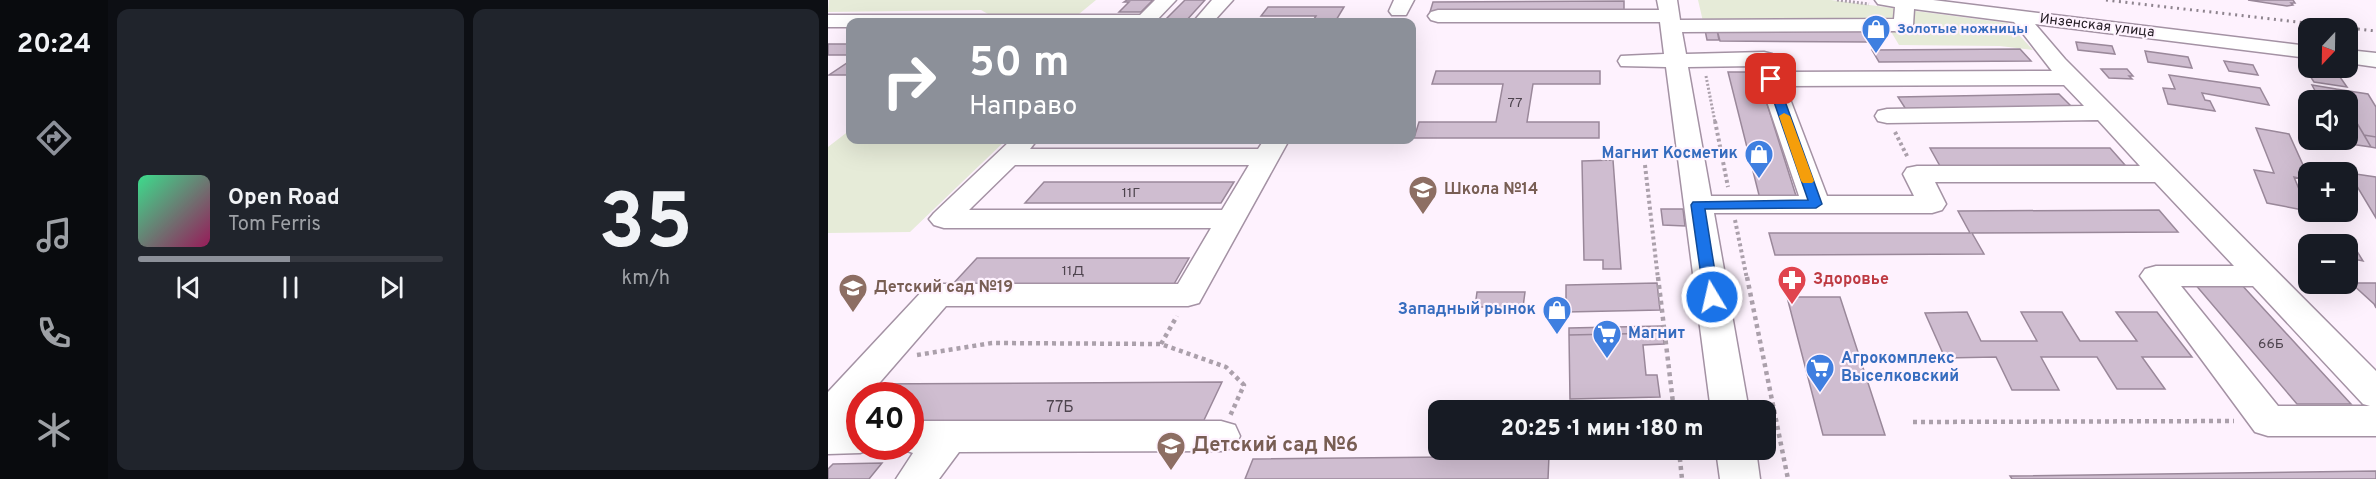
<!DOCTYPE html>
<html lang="ru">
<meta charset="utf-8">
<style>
body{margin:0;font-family:Overpass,sans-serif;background:#20242c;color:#f1f3f6;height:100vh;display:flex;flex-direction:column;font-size:22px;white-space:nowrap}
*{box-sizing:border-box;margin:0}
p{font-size:20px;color:#9ea1a6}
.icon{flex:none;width:33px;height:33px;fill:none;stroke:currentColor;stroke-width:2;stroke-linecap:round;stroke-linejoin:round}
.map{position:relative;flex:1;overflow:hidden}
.sheet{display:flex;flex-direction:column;gap:9px;padding:9px;background:#0d0f14;width:720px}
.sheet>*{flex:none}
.top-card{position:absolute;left:18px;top:18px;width:570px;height:126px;border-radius:12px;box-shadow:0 6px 24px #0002;background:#8c9099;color:#fff;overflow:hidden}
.needle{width:39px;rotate:202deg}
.buttons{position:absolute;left:1470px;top:18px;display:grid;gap:12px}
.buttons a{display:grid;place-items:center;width:60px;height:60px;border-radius:12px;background:#171b24;box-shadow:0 6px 24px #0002;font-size:30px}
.speed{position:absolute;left:18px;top:382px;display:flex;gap:12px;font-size:30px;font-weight:700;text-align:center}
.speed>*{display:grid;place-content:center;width:78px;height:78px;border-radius:50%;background:#171b24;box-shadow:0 6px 24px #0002;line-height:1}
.speed .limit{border:9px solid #d22;background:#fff;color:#111}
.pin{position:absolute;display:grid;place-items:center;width:51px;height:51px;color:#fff;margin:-26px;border-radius:12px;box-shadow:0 3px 9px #0006}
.me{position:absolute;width:66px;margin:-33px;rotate:351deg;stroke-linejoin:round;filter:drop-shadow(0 0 4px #0008)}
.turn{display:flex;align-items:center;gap:21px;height:126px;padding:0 24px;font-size:27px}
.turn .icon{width:78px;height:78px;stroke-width:2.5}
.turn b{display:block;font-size:42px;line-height:51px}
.sheet .card{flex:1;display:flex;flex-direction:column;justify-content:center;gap:9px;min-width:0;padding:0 21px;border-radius:12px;background:#20242c}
.sheet .dial{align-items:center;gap:0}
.dial b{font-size:78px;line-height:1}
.song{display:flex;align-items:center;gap:18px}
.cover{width:72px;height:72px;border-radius:9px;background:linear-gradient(135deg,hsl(150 70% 55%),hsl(330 70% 35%))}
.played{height:6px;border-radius:3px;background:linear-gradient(90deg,#8c9099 50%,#363941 50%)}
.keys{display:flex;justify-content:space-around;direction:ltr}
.sheet .tiles{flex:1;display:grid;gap:9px;grid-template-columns:repeat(2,1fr)}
.trip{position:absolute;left:600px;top:400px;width:348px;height:60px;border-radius:12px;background:#171b24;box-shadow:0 6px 24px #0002;font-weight:800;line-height:60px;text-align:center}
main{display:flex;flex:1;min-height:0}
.tab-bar{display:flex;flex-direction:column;width:108px;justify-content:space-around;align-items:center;background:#090b0e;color:#9ea1a6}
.tab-bar .icon{width:42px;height:42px}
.tab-bar .active{color:#8c9099}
.tab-bar b{font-size:27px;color:#f1f3f6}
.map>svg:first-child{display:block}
</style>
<main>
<nav class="tab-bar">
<b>20:24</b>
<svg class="icon active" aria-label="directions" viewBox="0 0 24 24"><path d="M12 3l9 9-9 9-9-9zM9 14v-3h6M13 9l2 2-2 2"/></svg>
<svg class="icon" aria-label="music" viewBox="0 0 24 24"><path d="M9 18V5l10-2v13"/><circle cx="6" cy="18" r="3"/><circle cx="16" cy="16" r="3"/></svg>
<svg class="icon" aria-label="phone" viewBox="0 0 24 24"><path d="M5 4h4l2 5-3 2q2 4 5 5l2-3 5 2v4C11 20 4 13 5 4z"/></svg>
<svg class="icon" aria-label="climate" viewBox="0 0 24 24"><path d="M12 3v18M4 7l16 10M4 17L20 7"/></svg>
</nav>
<section class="sheet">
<div class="tiles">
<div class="card">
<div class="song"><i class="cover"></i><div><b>Open Road</b><p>Tom Ferris</p></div></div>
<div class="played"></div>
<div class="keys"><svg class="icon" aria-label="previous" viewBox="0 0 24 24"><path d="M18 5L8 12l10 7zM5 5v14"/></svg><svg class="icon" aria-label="pause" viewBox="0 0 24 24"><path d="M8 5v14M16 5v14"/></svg><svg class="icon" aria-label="next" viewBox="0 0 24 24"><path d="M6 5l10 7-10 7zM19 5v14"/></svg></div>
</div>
<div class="card dial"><b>35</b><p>km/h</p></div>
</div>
</section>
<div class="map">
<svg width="1548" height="479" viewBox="0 0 1548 479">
<rect width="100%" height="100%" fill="#fef2fe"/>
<path fill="#e6ebd8" d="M268 0 251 14H160L153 10 0 12 1 0Z
M870 0H1003L1180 23 1205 50 1172 46 1071 45 1062 30H877Z
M22 130V140H178L82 232 0 233V147Z"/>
<path fill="#cfbdd0" stroke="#9a889a" stroke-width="1.5" d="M299 0H325L313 12H291L301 2H296Z
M357 0H377L357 22H335Z
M1420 0H1465L1467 3H1463L1465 5 1459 6Z
M796 1V11L602 12 605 2Z
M440 7H516L507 22H484L488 16H433Z
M877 30H889L891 40H879Z
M889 30H1033L1040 42 892 41Z
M1248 42 1284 46 1287 54 1250 50Z
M0 44H22V55H0Z
M1192 49 1203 61 1051 62 1044 50Z
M1317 51 1360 57 1364 68 1320 62Z
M22 61V75H1Z
M1396 61 1425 65 1430 75 1401 71Z
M1273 69H1299L1305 76H1301L1304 79 1281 78Z
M608 71H772V84H705L699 122H771V138H586L591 122H668L675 84H604Z
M900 72H929L969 199H932Z
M1480 73 1512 77 1519 87 1486 82Z
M1341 75 1432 88 1441 105 1374 93 1377 100 1382 101 1387 111 1340 104 1335 88 1347 89Z
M1484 85 1508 89 1515 100H1492Z
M1508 89 1540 94 1548 107V137L1536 135 1520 108V100H1515Z
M1231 94 1245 108 1079 111 1070 97Z
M1520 108 1536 135 1543 147 1515 143 1513 140H1520Z
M1428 128 1461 134 1480 176V180L1466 177 1480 211 1439 203 1426 170 1446 173Z
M1536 135 1548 137V148L1543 147Z
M246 140H400L245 141Z
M1102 148H1282L1297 165 1112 166Z
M785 160 793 269H775V260H756L754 161Z
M1521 173 1548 177V218Z
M216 182H406L393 203H197Z
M833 209H855L857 226 835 225Z
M1331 210 1350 232 1144 233 1156 254 947 255 941 233H1142L1130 211Z
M1520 247 1527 248 1535 261 1520 258Z
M149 258H361L346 284 124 285Z
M829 283 832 310 738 312V285Z
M1366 283H1412L1523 404H1469Z
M1523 283H1548V308L1546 304Z
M649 292H697L695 307H647Z
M959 297H1012L1057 435H995Z
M1139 312 1153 341H1209L1193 312H1234L1252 341H1309L1288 312H1329L1364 357H1314L1337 389H1289L1269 357H1213L1231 390H1184L1168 357 1117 358 1097 313Z
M834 326 835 333 741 335V328Z
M835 333 836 344 815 345 818 375H829L832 397 742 399 741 335Z
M394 382 376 420 82 421V396H32V421L2 422 36 384Z
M721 456 720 479H417L425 459Z
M54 463 41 479H0V469L5 464Z
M1548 471V479H1184L1182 476Z"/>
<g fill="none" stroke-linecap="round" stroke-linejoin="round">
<g stroke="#a492a4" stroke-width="3">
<path id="minor" d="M327 0H348L327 22H22V27H0V15H312Z
M384 0H405L385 22H365Z
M566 0H586L578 15H564L561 11Z
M829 0H849L852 20 1066 19 1067 7 1050 4 1047 0H1105L1480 46V58L1207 24 1237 59 1548 371V436H1440L1427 432 1312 276 1317 269 1328 266H1406L1327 182H1107L1118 204 1114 210 1104 213H886L921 411H883L838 67 793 66 790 61 793 56 836 54 832 22H610L603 20 600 16 603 12 610 10H831ZM1086 9 1186 22 1224 71 952 72 944 54 936 52 858 54 854 32 1075 31 1082 29 1085 25ZM927 66 971 196H883L860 67ZM1236 85 1256 106 1059 109 1050 111 1047 116 1050 121 1059 123 1270 120 1312 166H1089L1079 168 1075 174 1086 196H999L957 86ZM1353 286H1425L1535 404 1542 406H1450Z
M1520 50 1548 53V67L1520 63Z
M183 140H209L202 149H430L436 140H461L371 303 360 306H118L40 396H32V406L18 422 32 421V447L46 448 32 453 0 454V392L98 287 109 284H350L383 228H116L106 225 101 219 106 213ZM187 165H421L394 210H141Z
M82 421H393L407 425 412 436 407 447 393 451 131 452 111 479H68L85 453 68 447H82Z
M888 450H928L932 479H892Z"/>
</g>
<path stroke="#aba0ab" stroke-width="3" stroke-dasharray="2 2" stroke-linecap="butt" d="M1009 0 1041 4
M878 76 887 122"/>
<path stroke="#aba0ab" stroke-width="4" stroke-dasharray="3 3" stroke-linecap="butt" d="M887 121 900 187
M1067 132 1080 158
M817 165 830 279
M907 220 919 279"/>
<path stroke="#aba0ab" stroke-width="4.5" stroke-dasharray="4 4" stroke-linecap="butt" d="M830 277 846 411
M919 277 960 479
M333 344 349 316
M89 355 164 343 333 344 398 367 416 385 402 416
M1085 422 1406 421
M851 450 854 479"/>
<use href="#minor" fill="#fff" fill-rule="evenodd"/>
<path stroke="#8e848e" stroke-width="3" stroke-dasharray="2 4.5" stroke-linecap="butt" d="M1278 0 1548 31"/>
</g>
<path fill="#1a73e8" stroke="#114b97" stroke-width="1.5" d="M943 76 949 79 994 204 988 208 877 209 891 297 884 302 876 297 863 205 865 202 980 200 938 79Z"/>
<path fill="#f59e0b" d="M956 113 962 116 986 181 984 183H975L973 181 951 116Z"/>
<defs>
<g id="shop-pin" transform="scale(1.5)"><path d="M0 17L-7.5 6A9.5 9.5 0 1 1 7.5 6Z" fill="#3f7fe0" stroke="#fef2fe"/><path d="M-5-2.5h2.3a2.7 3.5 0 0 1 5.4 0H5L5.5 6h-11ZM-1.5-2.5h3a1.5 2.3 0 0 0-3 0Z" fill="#fff"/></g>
<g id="school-pin" transform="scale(1.5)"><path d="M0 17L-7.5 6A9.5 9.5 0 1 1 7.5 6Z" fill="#8d6e63" stroke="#fef2fe"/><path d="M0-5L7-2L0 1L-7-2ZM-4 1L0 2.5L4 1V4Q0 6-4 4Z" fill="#fff"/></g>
<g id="pharmacy-pin" transform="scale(1.5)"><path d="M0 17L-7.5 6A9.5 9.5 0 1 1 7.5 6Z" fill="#e0444e" stroke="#fef2fe"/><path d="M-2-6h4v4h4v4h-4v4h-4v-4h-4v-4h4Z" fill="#fff"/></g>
<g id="supermarket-pin" transform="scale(1.5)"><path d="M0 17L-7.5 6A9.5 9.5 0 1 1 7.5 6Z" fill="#3f7fe0" stroke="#fef2fe"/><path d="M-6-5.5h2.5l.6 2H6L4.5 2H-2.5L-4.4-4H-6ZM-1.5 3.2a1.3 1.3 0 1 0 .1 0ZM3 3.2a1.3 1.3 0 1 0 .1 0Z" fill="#fff"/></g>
</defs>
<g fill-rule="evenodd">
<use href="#shop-pin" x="1048" y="29"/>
<use href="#shop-pin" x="931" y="154"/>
<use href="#school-pin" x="595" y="190"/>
<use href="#pharmacy-pin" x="964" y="280"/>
<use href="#school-pin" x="25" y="288"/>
<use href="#shop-pin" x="729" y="310"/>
<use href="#supermarket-pin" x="779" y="334"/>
<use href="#supermarket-pin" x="992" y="368"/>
<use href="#school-pin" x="343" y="446"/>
</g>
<g text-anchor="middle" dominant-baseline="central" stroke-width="4.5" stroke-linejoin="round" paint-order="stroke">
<g font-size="14" fill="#231c23" stroke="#fef2fe">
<text transform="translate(1269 26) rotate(7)">Инзенская улица</text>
</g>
<g font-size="14" font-weight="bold" fill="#366cbe" stroke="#fef2fe" text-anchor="start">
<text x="1069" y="29">Золотые ножницы</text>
</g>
<g font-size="14" fill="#4e444e">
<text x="687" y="103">77</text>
<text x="303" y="193">11Г</text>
<text x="245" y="271">11Д</text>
<text x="1443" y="344">66Б</text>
</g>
<g font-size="16" font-weight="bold" fill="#366cbe" stroke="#fef2fe" text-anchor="end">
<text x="910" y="154">Магнит Косметик</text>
<text x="708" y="310">Западный рынок</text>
<text x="800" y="334" text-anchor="start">Магнит</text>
<text x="1013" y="359" text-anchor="start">Агрокомплекс<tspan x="1013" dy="18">Выселковский</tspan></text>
</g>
<g font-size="16" font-weight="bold" fill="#785e54" stroke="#fef2fe" text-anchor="start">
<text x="616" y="190">Школа №14</text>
<text x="46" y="288">Детский сад №19</text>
</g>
<g font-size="16" font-weight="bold" fill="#be3a42" stroke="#fef2fe" text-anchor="start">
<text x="985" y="280">Здоровье</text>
</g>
<g font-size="16" fill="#4e444e">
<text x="232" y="408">77Б</text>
</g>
<g font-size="20" font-weight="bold" fill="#785e54" stroke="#fef2fe" text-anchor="start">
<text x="364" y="446">Детский сад №6</text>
</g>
</g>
</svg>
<div class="buttons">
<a><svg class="needle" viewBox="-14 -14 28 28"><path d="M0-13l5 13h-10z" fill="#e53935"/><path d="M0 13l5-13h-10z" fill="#9ea1a6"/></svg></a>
<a><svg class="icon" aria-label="sound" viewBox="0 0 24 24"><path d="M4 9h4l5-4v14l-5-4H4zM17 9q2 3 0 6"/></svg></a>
<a>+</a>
<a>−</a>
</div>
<div class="speed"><div class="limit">40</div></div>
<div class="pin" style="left:943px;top:79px;background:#d93025"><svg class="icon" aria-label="arrive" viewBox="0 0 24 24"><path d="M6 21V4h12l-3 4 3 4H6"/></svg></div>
<svg class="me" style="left:884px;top:297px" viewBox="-20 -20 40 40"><circle r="17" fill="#1a73e8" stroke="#fff" stroke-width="3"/><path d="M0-11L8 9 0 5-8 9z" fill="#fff"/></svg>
<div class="trip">20:25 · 1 мин · 180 m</div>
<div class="top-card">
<div class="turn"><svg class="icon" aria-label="right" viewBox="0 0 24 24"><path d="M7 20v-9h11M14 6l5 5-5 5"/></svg><div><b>50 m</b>Направо</div></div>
</div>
</div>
</main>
